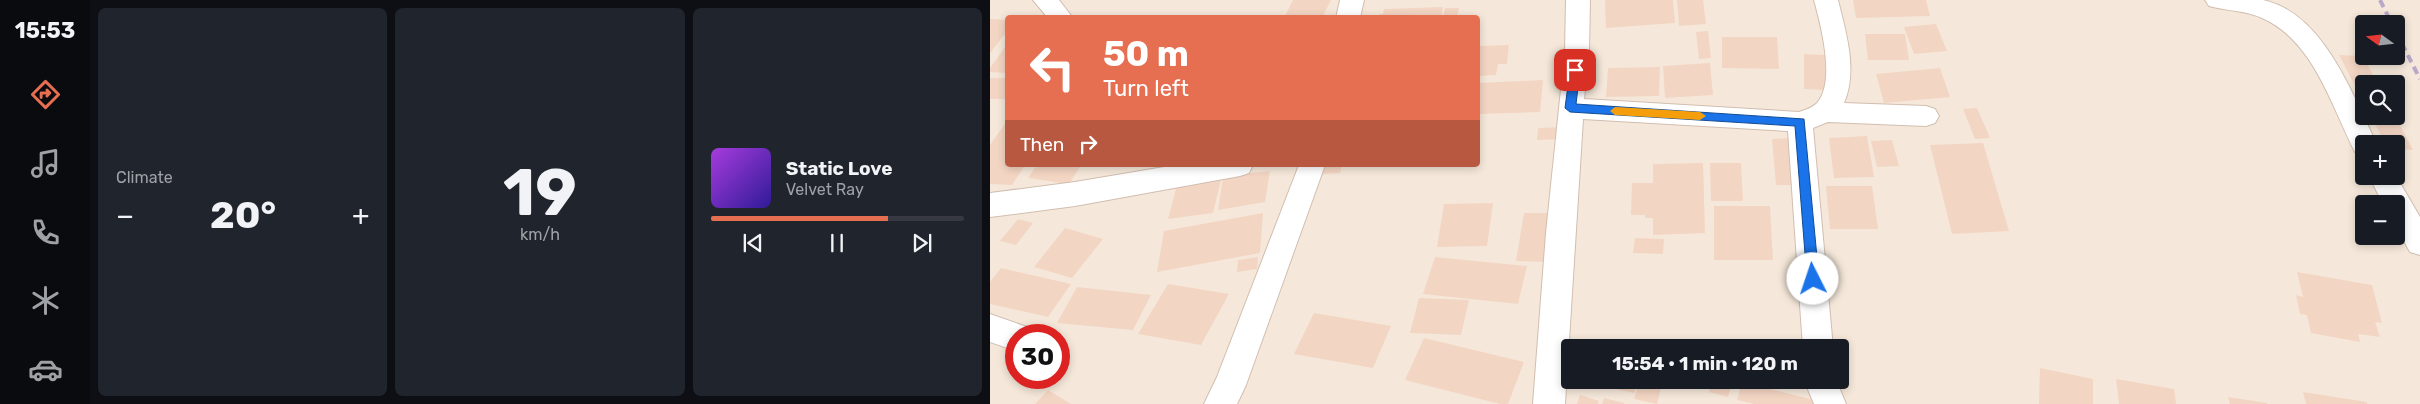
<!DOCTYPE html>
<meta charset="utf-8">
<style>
body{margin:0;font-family:Rubik,sans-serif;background:#20242c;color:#f1f3f6;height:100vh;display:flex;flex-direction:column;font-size:19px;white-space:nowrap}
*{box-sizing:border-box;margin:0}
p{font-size:16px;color:#9ea1a6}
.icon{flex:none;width:28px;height:28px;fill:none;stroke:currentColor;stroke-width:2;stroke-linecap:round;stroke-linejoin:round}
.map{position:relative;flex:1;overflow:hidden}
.details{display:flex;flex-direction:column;gap:8px;padding:8px;background:#0d0f14;width:900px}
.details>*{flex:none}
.guide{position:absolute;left:15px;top:15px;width:475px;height:152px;border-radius:5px;box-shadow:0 2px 8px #0003;background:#e76f51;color:#fff;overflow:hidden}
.needle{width:32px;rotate:285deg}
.tools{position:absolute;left:1365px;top:15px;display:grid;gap:10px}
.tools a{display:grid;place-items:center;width:50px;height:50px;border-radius:5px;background:#171b24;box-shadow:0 2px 8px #0003;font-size:25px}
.speed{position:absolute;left:15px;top:324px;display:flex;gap:10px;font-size:25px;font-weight:700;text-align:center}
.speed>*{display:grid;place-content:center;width:65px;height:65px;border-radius:50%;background:#171b24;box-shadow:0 2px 8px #0003;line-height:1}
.speed .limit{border:8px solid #d22;background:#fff;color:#111}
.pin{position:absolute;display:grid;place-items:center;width:42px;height:42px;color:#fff;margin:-21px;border-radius:10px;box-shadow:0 2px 8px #0006}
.me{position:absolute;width:55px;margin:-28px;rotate:356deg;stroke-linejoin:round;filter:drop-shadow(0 0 4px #0008)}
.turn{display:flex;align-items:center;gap:18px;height:105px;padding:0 15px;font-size:22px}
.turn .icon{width:65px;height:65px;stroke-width:2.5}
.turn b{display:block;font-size:35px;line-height:42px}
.then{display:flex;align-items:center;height:48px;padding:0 15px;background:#0003;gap:10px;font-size:19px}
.big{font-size:38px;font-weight:700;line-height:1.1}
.details .tile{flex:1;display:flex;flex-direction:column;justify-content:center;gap:8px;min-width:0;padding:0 18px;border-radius:8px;background:#20242c}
.details .dial{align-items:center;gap:0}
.dial b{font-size:65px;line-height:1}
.song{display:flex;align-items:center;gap:15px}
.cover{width:60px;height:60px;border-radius:8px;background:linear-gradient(135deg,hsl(280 70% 55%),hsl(250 70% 35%))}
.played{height:5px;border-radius:2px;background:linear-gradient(90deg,#e76f51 70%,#363941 70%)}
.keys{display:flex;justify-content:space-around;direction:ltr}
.heat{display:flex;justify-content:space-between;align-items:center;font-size:28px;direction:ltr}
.details .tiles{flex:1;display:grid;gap:8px;grid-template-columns:repeat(3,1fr)}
.trip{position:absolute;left:571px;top:339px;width:288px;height:50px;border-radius:5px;background:#171b24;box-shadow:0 2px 8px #0003;font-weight:700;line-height:50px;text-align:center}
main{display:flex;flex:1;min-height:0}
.dock{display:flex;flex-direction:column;width:90px;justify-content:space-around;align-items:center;background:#090b0e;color:#9ea1a6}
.dock .icon{width:35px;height:35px}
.dock .on{color:#e76f51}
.dock b{font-size:22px;color:#f1f3f6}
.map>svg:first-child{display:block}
</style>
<main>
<nav class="dock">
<b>15:53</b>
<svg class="icon on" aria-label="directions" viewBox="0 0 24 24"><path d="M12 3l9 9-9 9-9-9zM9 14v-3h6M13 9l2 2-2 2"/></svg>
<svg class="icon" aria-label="music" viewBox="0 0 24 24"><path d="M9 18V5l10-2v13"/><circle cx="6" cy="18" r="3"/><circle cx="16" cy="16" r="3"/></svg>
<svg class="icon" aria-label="phone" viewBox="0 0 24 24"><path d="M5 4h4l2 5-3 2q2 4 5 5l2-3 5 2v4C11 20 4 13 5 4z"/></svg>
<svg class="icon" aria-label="climate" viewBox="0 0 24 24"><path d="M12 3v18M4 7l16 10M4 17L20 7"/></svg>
<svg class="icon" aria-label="car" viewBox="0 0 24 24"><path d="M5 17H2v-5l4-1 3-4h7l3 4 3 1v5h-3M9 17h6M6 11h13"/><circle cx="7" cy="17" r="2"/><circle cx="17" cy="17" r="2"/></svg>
</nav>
<section class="details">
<div class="tiles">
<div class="tile"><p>Climate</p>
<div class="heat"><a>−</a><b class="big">20°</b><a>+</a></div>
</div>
<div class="tile dial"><b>19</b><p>km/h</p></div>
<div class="tile">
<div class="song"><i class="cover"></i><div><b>Static Love</b><p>Velvet Ray</p></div></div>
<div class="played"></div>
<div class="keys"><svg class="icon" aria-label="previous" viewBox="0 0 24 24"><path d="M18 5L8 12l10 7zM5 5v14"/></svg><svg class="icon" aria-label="pause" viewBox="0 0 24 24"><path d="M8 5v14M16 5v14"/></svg><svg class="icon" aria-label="next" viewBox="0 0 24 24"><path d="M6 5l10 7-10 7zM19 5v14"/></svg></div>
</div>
</div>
</section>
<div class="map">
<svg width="1430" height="404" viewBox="0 0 1430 404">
<rect width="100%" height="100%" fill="#fdf6ec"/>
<path fill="#f5e8da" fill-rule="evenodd" d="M0 0H1430V404H0ZM18 18H488V165H18ZM1374 24H1406V56H1374ZM1374 84H1406V116H1374ZM1374 144H1406V176H1374ZM1374 204H1406V236H1374ZM26 335H69V378H26ZM580 348H850V380H580Z"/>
<path fill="#f3d5c3" d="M303 0H341L332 18H294Z
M615 0H683L685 23 616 28Z
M687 0H713L716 24 689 26Z
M863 0H936L940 16 866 18Z
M453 7 451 18H388L389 14H393L394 9Z
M455 8H469L467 18H453Z
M0 19 18 20V30L0 53Z
M946 24 957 51 924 54 914 27Z
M718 31 721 58 709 59 706 32Z
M875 34H915L919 60H878Z
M732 37H787L789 69 732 68Z
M18 43V73L0 72V68Z
M519 45 517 64H508L506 75 488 76V46Z
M814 54 836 55 835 90 814 89Z
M1349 55 1373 56 1388 84H1374V103Z
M720 63 723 95 675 98 673 66Z
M670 67 669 96 616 97 618 68Z
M950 68 960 97 894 103 886 74Z
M0 78H18V99H0Z
M553 80 550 112 488 114V83Z
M987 108 1000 138 985 139 973 109Z
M1381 116H1405L1423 150 1406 149V144H1395Z
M18 119V165H35L22 185 0 184V145Z
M574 127 573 139 547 140 548 128Z
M877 136 884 177 844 178 839 138Z
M799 138 803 185H786L782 139Z
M902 140 909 166 887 167 881 141Z
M993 143 1019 231 962 234 940 145Z
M713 163 715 233 663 235V218H655V215H641L642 183H663V164Z
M720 163H751L753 201H721Z
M47 165H91L79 184 38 178Z
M334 165H352L350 173 332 174Z
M261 169 260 173 280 171 275 202 228 210 233 178Z
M231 180 223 213 178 219 187 185Z
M836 186H882L888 229H840Z
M503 203 497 246 447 247 454 204Z
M724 206H780L783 260H724Z
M273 213 270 253 167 272 174 231Z
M534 213H564L557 262 526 261Z
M28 219 43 223 26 245 10 241Z
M75 228 113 239 82 278 44 267Z
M645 238 674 239 673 254 643 253Z
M268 257 267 269 247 272 248 260Z
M445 257 537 266 528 304 433 294Z
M11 268 81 284 58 317 0 304V282Z
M1307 272 1382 285 1392 323 1385 322 1390 337 1368 334 1370 342 1321 333 1317 315 1310 314 1306 295 1313 297Z
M178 284 239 294 211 345 148 334Z
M87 287 161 295 143 330 67 323Z
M429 298 479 300 471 335 420 333Z
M324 313 401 326 383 368 304 354Z
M434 338 534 362 518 404H510L415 380Z
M1050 368 1103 379V404H1049Z
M1126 379 1184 389 1186 404H1129Z
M629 380H648L644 393 626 389Z
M650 380H673L667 404 644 399Z
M722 380H743L738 397 719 392Z
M752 382 824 400 823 404H764L747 400Z
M58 390 81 404H45Z
M1313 392 1377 402V404H1316Z
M590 395 609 401 608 404H587Z
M1238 397 1277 403V404H1240Z
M614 398 634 403V404H612Z"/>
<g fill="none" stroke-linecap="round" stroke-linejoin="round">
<g stroke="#d1beb0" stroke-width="2">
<path id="street" d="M43 0H69L83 18H58Z
M350 0H374L370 18H346Z
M576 0H600L599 51 594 99 809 112C815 110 822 108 827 103 846 81 831 26 824 0H848C856 33 868 70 854 103L936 106 945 109 949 116 945 123 936 126 838 122 823 128 843 348H813L798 131 593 119 575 404H543L556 233 575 51Z
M1215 0C1234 0 1256 0 1273 0 1334 13 1362 95 1387 144H1374V155L1365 152C1341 105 1323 40 1272 18 1255 10 1236 11 1219 6Z
M186 165H263L259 173 250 176 85 206 0 217V193L85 182Z
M309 165H335L256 385 247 404H214L227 377Z
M1379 176H1406L1430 217V255L1420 252 1406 227V204H1393Z
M0 314 37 327 40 335H26V351L0 342Z
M814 380H846L856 404H824Z"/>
</g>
<use href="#street" fill="#fff" fill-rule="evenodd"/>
<path stroke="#b9a8c9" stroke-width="4" stroke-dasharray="8 5" stroke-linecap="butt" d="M1390 0 1402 24
M1406 32 1430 79"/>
</g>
<path fill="#1a73e8" stroke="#114b97" d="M585 66 590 70 586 104 814 119 829 279 827 283 823 285 817 279 805 126 580 112 575 108 580 70Z"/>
<path fill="#f59e0b" d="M625 107 710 112 716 116 710 120 625 115 620 111Z"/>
</svg>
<div class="tools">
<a><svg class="needle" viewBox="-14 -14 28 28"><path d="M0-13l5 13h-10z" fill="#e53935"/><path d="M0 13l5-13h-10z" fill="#9ea1a6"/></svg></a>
<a><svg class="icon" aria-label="search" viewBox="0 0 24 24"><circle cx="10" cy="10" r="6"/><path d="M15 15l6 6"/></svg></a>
<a>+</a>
<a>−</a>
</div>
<div class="speed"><div class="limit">30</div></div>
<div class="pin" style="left:585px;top:70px;background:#d93025"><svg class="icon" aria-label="arrive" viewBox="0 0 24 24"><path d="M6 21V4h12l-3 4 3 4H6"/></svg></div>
<svg class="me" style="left:823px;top:279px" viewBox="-20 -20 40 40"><circle r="19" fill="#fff"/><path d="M0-13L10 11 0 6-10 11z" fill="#1a73e8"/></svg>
<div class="trip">15:54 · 1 min · 120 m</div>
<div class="guide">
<div class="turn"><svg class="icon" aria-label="left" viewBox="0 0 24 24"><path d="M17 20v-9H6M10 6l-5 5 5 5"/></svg><div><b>50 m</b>Turn left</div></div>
<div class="then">Then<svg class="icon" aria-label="right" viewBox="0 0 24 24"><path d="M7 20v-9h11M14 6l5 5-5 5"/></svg></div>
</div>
</div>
</main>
